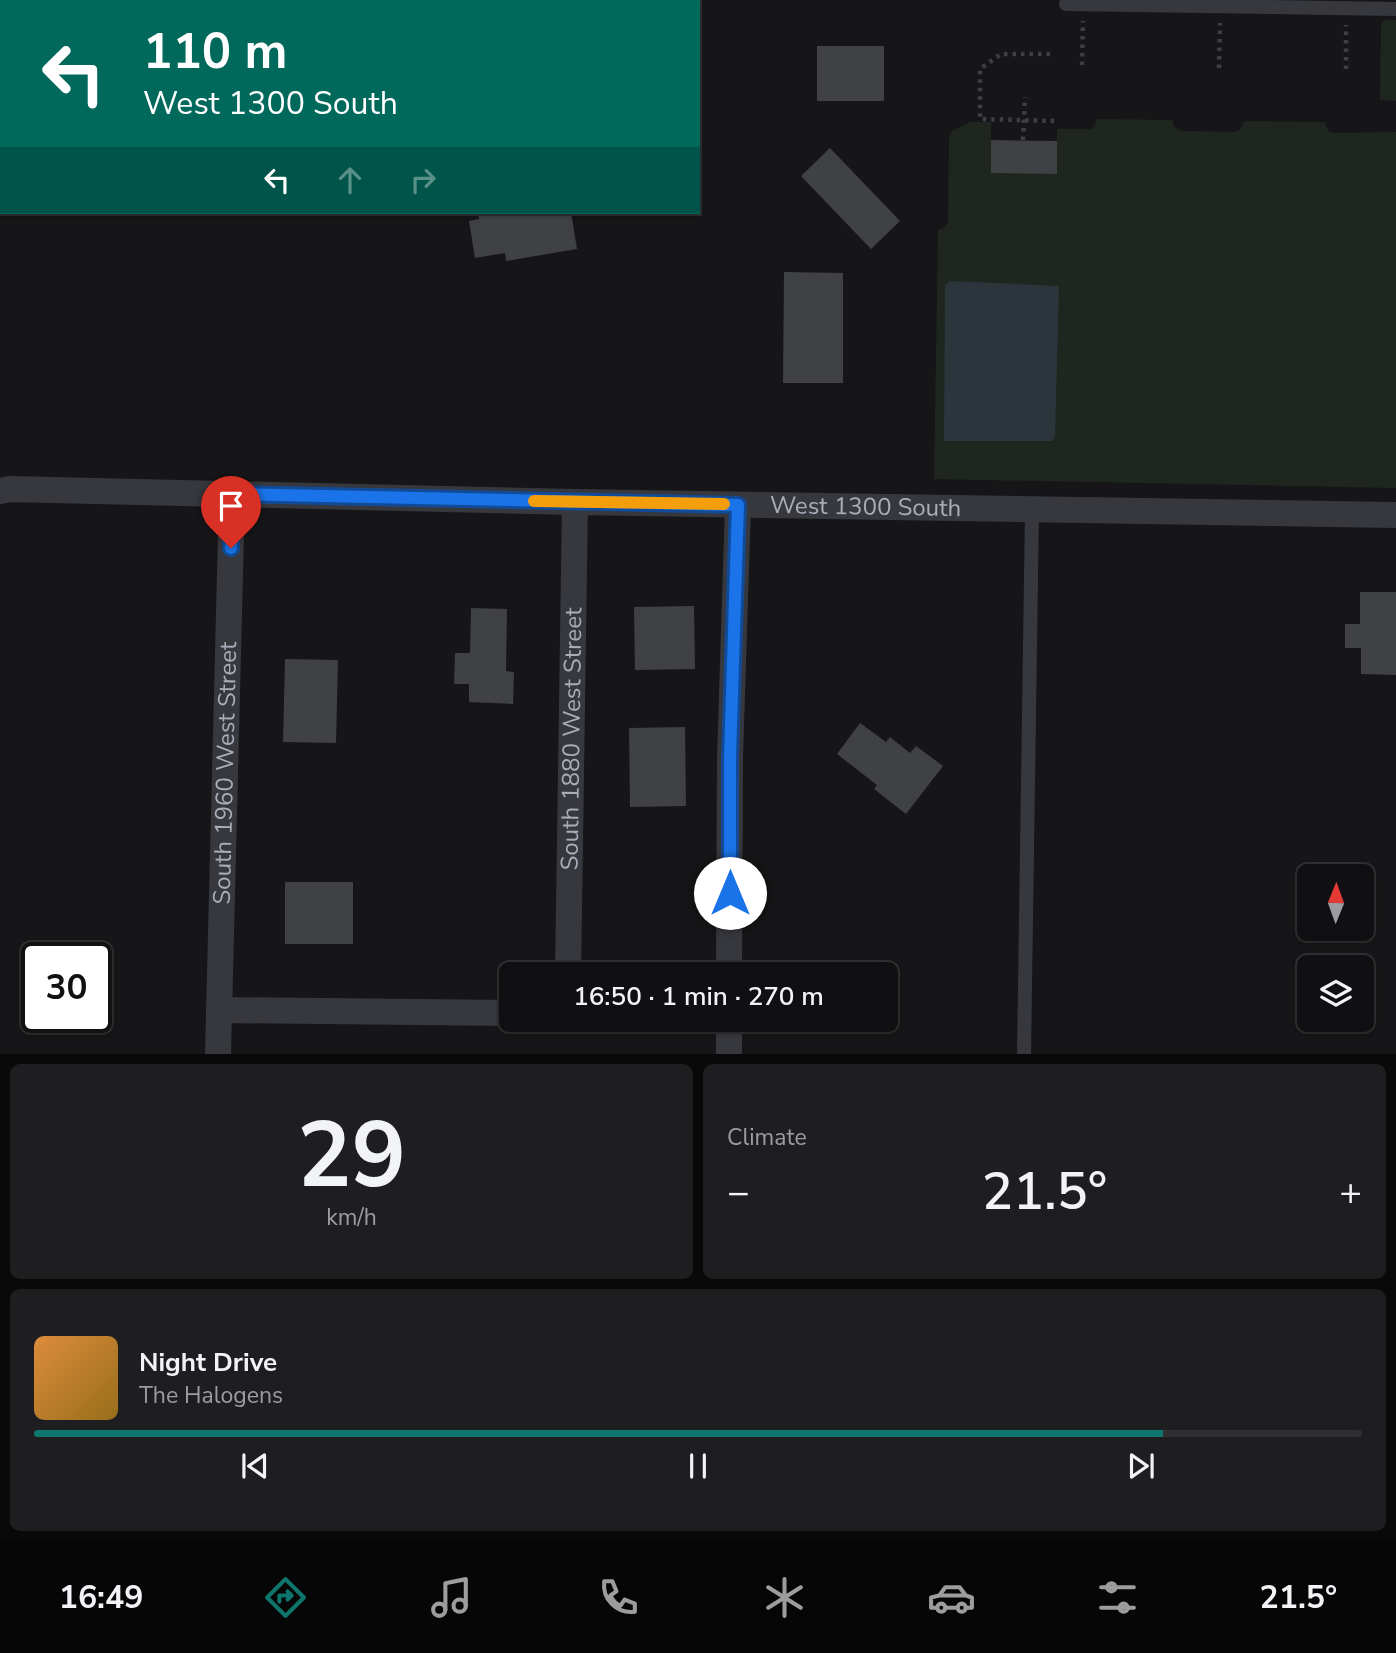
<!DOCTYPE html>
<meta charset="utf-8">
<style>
body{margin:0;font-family:"Nunito Sans",sans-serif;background:#1e1e20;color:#f1f3f6;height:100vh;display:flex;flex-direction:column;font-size:26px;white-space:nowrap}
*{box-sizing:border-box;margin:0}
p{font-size:23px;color:#9c9d9f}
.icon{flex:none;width:38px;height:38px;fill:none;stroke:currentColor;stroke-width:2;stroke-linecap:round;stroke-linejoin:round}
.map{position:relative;height:1054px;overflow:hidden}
.side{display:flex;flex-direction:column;gap:10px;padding:10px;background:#09090a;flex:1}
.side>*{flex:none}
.guide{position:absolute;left:0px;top:0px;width:700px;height:214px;box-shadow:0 2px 5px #0004,0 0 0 2px #303032;background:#00695c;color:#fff;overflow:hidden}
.needle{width:46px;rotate:1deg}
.fabs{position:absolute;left:1297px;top:864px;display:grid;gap:14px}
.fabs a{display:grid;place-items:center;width:77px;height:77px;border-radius:10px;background:#101012;box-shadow:0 2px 5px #0004,0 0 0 2px #303032;font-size:35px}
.speed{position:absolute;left:21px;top:942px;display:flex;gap:14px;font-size:35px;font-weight:700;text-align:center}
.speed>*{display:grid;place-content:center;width:91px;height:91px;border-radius:50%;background:#101012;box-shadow:0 2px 5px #0004,0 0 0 2px #303032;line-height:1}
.speed .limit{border:4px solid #111;border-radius:10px;background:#fff;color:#111}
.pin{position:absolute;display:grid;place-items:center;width:60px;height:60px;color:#fff;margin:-72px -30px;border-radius:50% 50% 50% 0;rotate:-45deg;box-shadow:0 0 7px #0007}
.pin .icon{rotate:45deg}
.me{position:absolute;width:77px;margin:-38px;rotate:0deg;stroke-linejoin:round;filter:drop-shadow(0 0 5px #0008)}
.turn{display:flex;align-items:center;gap:24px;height:147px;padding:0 28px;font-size:32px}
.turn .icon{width:91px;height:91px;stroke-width:2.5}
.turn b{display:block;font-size:49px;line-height:60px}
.lanes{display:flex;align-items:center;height:66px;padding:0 28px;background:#0003;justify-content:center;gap:35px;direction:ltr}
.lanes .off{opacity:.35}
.big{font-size:52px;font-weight:600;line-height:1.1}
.side .tile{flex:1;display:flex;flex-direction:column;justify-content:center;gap:10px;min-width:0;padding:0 24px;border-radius:10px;background:#1e1e20}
.side .dial{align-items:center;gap:0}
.dial b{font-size:91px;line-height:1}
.song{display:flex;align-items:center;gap:21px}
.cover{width:84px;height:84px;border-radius:10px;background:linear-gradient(135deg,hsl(30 70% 55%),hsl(40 70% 35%))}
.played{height:7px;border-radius:4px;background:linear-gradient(90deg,#0f766e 85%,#303032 85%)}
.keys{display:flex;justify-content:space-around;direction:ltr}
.heat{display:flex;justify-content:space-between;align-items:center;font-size:38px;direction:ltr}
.side .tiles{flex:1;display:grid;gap:10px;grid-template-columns:1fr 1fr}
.tile:last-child{grid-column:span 2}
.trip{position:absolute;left:499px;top:962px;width:399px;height:70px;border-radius:10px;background:#101012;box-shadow:0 2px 5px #0004,0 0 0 2px #303032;font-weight:600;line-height:70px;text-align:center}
.tabs{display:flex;height:112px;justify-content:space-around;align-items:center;background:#060607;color:#9c9d9f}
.tabs .icon{width:49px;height:49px}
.tabs .active{color:#0f766e}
.tabs b{font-size:32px;color:#f1f3f6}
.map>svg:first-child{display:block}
</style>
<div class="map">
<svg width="1396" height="1055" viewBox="0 0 1396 1055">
<rect width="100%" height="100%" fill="#161618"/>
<path fill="#1e261f" d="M1386 20H1396V101L1380 100 1381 24Z
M1096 119 1173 120V126L1181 131 1235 132 1241 129 1244 121 1325 122 1328 131 1333 133 1396 132V488L934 479 938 230 944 228 948 222 949 138 952 131 970 122H991V173L1056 174 1057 129H1091L1095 125Z"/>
<path fill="#2c353c" d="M950 281 1059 286 1055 436 1052 441H944L945 285Z"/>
<path fill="#404145" d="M817 46H884V101H817Z
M991 140 1057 141V174L991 173Z
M830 148 900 221 871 249 801 176Z
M478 212H571L577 249 506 261 505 253 475 258 469 221 479 219Z
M784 272 843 273V383H783Z
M1360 592H1396V675L1361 674V648H1345V624H1360Z
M694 606 695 669 635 670 634 607Z
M471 608 507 609 506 671 514 672 513 704 469 702V684H454L455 653H470Z
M285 659 338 660 336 743 283 742Z
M860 723 886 742 890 737 910 753 916 746 943 766 906 814 874 789 877 785 837 754Z
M685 727 686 806 630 807 629 728Z
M285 882H353V944H285Z"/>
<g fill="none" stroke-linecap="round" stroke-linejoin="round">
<path stroke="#3d3f44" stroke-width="4.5" stroke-dasharray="3.5 5" stroke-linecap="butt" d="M1050 54H1001L980 69V119L1056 121
M1082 65 1083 21
M1219 68 1220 23
M1346 69V25
M1023 140 1025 97"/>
<path stroke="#37383d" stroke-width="14" d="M1067 0 1066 4 1396 9
M1024 1055 1032 509"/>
<g stroke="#37383d" stroke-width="26">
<path id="s1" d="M0 491 10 489 575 502 1396 515"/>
<path id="s2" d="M568 975 575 502"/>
<path d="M729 975 730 757 738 505"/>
<path d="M219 1010 511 1013"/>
<path id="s3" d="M218 1055 232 494"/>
<path d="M729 1055V1020"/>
</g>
</g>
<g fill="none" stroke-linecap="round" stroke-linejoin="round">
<g stroke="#114b97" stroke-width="18">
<path id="route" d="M231 548 232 494 738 505 730 757V893"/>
</g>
<use href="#route" stroke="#1a73e8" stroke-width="12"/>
<path stroke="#f59e0b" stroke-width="12" d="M534 501 724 504"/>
</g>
<g text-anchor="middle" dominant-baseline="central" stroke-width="7" stroke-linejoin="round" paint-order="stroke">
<g font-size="24" fill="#a8adb8" stroke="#111113">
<text stroke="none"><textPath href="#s1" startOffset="866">West 1300 South</textPath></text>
<text stroke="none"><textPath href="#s2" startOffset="236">South 1880 West Street</textPath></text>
<text stroke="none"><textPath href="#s3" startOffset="282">South 1960 West Street</textPath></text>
</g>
</g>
</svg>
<div class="fabs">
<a><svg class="needle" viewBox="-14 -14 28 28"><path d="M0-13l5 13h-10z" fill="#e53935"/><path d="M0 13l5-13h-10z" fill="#9c9d9f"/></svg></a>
<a><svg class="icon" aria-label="layers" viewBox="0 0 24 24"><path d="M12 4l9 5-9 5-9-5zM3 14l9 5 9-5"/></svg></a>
</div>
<div class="speed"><div class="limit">30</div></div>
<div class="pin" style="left:231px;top:548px;background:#d93025"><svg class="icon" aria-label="arrive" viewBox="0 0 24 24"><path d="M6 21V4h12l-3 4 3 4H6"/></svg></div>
<svg class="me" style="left:730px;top:893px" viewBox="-20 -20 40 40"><circle r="19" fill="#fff"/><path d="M0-13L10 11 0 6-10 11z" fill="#1a73e8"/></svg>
<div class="trip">16:50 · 1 min · 270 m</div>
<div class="guide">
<div class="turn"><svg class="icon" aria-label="left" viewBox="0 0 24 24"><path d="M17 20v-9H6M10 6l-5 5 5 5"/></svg><div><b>110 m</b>West 1300 South</div></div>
<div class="lanes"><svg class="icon" aria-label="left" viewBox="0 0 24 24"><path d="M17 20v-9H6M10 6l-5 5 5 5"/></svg><svg class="icon off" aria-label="ahead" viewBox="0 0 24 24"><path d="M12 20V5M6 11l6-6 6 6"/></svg><svg class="icon off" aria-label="right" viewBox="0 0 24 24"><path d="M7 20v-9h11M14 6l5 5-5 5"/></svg></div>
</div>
</div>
<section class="side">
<div class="tiles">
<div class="tile dial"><b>29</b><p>km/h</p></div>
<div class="tile"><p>Climate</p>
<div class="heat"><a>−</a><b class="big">21.5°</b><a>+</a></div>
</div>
<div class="tile">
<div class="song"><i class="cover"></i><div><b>Night Drive</b><p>The Halogens</p></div></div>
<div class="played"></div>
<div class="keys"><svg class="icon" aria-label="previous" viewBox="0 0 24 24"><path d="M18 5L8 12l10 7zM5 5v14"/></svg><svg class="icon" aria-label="pause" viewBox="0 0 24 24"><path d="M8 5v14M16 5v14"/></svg><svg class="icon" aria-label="next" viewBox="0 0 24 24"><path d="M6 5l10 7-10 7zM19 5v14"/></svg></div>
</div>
</div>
</section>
<nav class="tabs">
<b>16:49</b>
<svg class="icon active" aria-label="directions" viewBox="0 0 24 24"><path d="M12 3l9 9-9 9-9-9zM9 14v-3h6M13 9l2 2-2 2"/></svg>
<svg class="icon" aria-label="music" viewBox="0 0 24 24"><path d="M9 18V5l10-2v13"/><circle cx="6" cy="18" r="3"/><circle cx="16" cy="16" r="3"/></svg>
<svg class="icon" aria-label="phone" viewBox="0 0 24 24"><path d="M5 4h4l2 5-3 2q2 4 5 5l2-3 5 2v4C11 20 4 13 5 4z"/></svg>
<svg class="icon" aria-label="climate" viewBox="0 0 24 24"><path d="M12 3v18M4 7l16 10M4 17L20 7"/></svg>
<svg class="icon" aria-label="car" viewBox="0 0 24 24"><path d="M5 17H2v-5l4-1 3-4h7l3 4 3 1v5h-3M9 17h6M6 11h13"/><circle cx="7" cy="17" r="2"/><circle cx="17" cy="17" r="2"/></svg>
<svg class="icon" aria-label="filters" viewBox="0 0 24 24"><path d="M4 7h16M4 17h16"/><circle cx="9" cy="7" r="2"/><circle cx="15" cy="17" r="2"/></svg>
<b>21.5°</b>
</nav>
